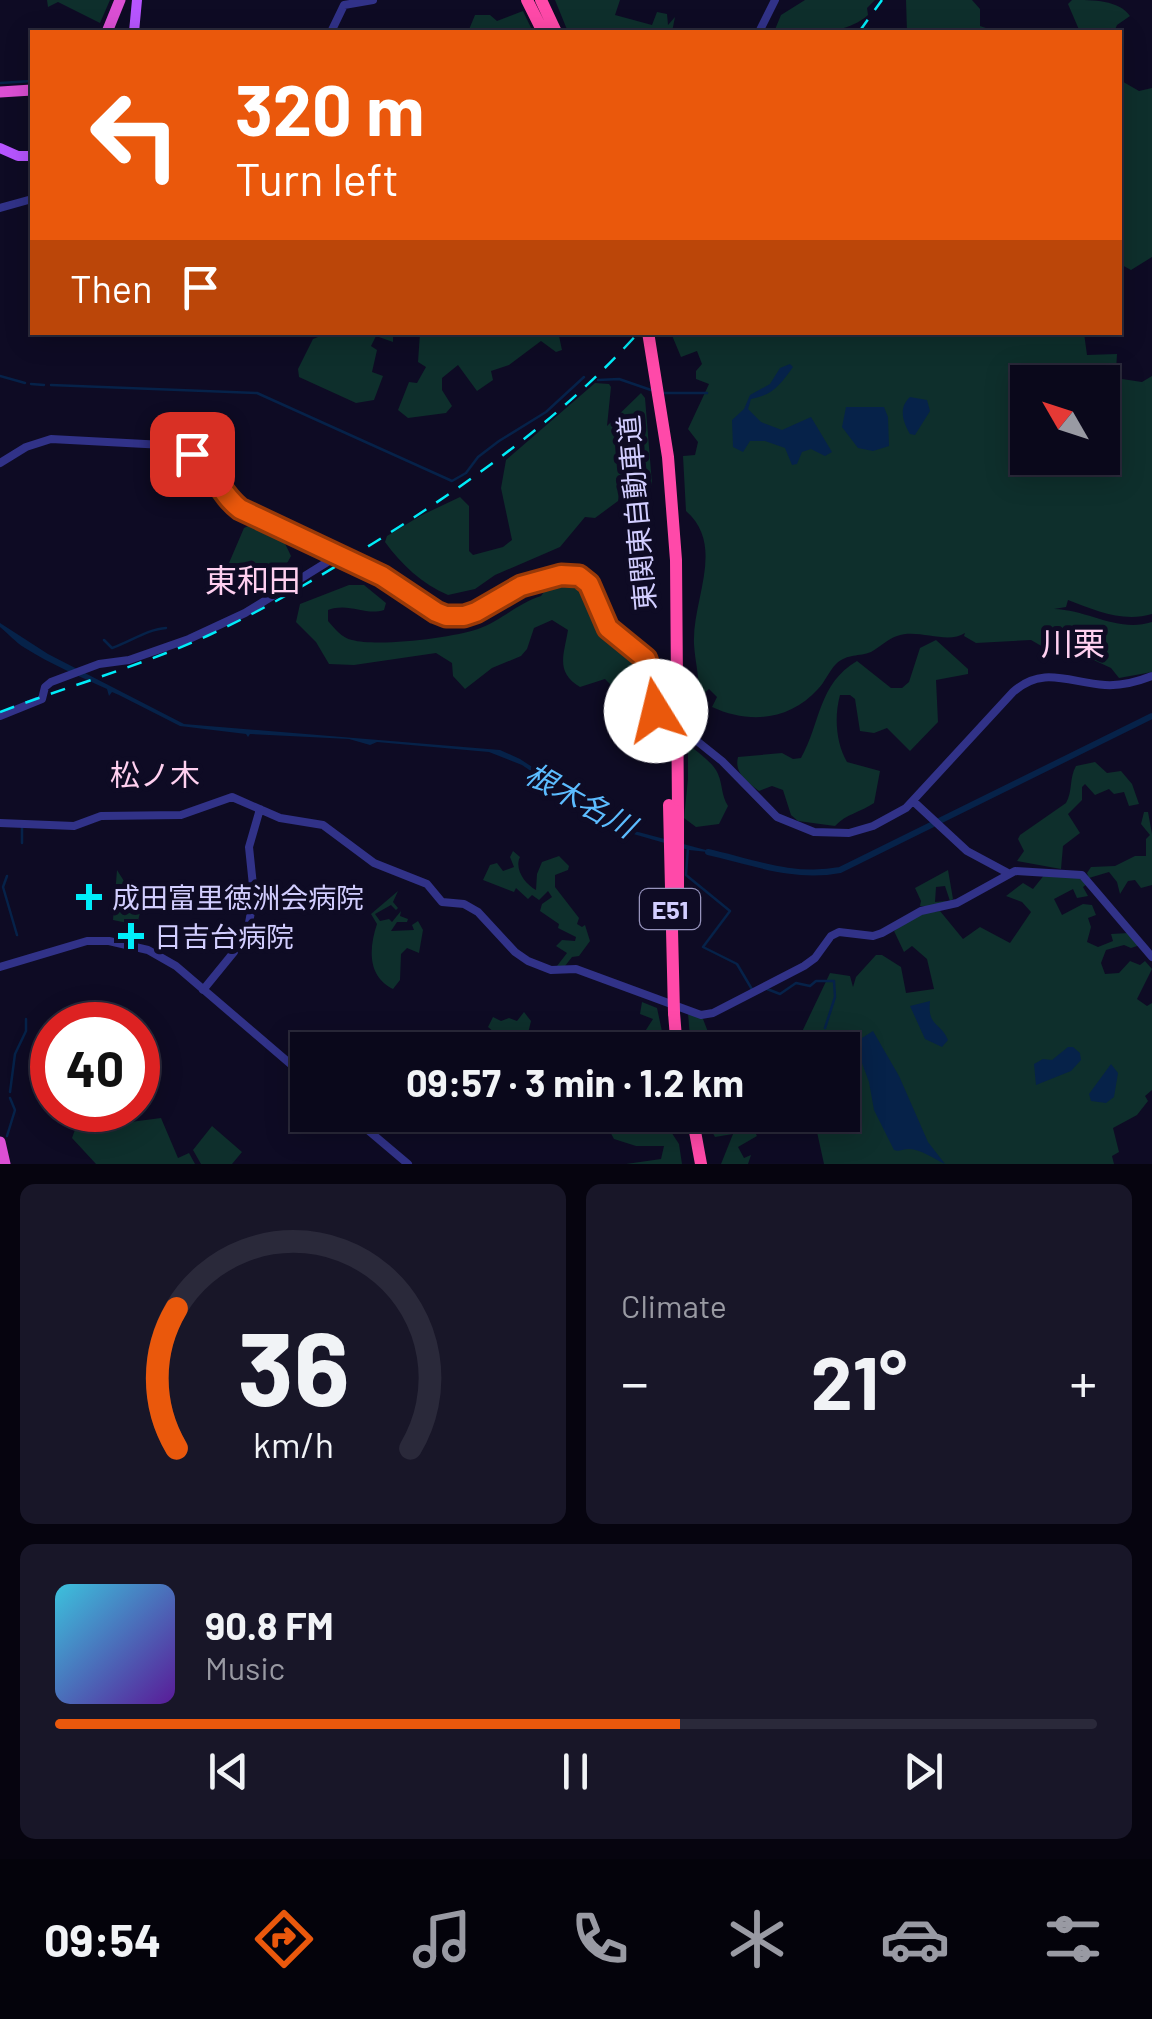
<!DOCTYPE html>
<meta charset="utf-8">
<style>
body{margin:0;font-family:Barlow,"Noto Sans JP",sans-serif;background:#181628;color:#f1f3f6;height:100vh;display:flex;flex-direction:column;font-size:38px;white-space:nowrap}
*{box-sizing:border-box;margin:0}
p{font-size:32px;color:#999aa3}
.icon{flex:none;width:55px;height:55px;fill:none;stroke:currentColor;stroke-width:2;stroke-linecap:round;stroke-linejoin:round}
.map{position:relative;height:1164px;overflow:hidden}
.panel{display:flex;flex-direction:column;gap:20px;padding:20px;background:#06040f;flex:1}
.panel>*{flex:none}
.banner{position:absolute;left:30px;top:30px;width:1092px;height:305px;border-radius:0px;box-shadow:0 5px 25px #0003,0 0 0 2px #2a293a;background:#ea580c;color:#fff;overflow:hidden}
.needle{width:65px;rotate:309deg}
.controls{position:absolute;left:1010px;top:365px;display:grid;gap:20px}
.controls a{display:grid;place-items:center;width:110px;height:110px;border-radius:0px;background:#0a081b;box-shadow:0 5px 25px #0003,0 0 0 2px #2a293a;font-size:50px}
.speed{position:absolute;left:30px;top:1002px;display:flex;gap:20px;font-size:50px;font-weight:700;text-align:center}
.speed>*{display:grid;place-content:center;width:130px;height:130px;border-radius:50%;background:#0a081b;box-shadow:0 5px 25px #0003,0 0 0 2px #2a293a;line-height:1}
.speed .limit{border:15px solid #d22;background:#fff;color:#111}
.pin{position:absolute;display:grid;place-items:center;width:85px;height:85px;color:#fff;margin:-42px;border-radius:20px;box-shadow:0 5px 15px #0006}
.me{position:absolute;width:110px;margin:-55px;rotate:351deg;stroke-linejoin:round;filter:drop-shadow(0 0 8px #0008)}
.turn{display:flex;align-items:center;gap:35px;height:210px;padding:0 40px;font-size:45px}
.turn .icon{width:130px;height:130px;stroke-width:2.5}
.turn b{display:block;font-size:70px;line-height:85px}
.then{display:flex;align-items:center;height:95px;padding:0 40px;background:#0003;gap:20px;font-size:38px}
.big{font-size:75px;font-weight:700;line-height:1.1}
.panel .widget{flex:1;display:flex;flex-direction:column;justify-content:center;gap:15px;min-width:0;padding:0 35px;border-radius:15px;background:#181628}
.panel .dial{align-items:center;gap:0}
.dial svg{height:260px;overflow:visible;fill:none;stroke:#2a293a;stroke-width:7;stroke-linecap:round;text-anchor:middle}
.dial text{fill:#f1f3f6;stroke:none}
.song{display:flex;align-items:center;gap:30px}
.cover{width:120px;height:120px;border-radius:15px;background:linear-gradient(135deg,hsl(190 70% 55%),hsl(270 70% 35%))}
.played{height:10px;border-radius:5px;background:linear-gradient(90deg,#ea580c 60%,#2a293a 60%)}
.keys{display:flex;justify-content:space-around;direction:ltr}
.heat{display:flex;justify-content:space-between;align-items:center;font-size:55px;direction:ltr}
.panel .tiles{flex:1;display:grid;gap:20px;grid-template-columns:1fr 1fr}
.widget:last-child{grid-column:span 2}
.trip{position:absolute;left:290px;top:1032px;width:570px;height:100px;border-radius:0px;background:#0a081b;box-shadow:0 5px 25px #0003,0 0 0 2px #2a293a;font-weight:700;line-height:100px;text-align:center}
.dock{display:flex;height:160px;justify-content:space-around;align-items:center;background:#04030b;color:#999aa3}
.dock .icon{width:70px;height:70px}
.dock .current{color:#ea580c}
.dock b{font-size:45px;color:#f1f3f6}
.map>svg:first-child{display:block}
</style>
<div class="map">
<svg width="1152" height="1164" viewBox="0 0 1152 1164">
<rect width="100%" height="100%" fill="#0e0b24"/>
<path fill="#0e2f2c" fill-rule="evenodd" d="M47 0H110L100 23 58 2 48 7Z
M555 0H620L615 15 652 25 657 12 667 14 668 25 675 17 672 32H568Z
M805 0H875L867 8 868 15C845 36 804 33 774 32L781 15Z
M906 0H972L980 9V26L998 32H907Z
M1072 0C1093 0 1119 0 1130 16L1117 25 1114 32H1080L1068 4Z
M523 11 533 32H468L475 15H490L497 21Z
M1120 80 1139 91 1152 88V257L1131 270 1120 264Z
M554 332 559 336 562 350 556 352 541 341 509 365 491 371 493 380 477 391 458 365 442 378V390L452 406 446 413 408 418 398 410 409 382 417 383 426 367 418 362 420 333Z
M328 333H393V342L376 336 371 346 377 350 372 372 383 376 374 400 356 403 299 377 298 369 313 339Z
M671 333H1084L1087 355 1117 354 1116 371 1122 379 1142 382 1152 376V614C1123 623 1095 610 1068 600L1066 607 1054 609C1089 610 1118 633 1152 622V672L1119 678 1111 668 1087 657 1064 659 1031 640 976 643 964 636 965 633C947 645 918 628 897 636 888 639 880 647 871 652 859 657 848 653 836 664 829 671 825 682 818 689 789 721 749 724 712 707L717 697 709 689 699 698C700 679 695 662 694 644 692 599 726 546 686 511L683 456 695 455 698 442 688 429 709 384 696 379V371L702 364 697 351 681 357ZM1028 382H1102V458H1028Z
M595 383 609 384 611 387 607 426 641 393 645 398 652 484 647 494 639 495 625 488 620 490 618 501 595 518 585 517 560 547 495 575 475 589 448 595C422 584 401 564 385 542L387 536 420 516 460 497 469 506V551L473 555 503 547 512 540 501 488 506 460Z
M263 519 279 531 291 556C281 576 265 588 243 587L226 570 244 528Z
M567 581 578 584 603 629 631 654 639 669 651 704 644 731 634 739 626 738 614 730 615 689 605 679 580 687C555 672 564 655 568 630L552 620 534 628 527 649 521 656 492 668 465 689 453 676 452 663 436 653 354 665 329 664 316 642 296 622 300 604 349 585H364L386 603 384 610C365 616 349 602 328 610V621C335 629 342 638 352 640 378 647 452 638 478 629 501 621 518 603 541 596L548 586Z
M936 640 968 669V674L936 680 938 722 910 751 887 728 874 733 860 731 855 699 850 695H840C834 717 836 743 847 762L880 771 874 803C861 812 846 814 835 826L798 821 791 815 783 790 772 786 759 791C747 782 734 773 738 757L782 753 793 759 801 758C821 722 818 684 857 661L891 688H902L909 682 920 648Z
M688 744C698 753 713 762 718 774 723 786 721 795 728 806L719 824 696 827 684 818 688 779Z
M1095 762 1107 773 1121 771 1132 784 1139 804 1129 806 1124 792 1114 794 1109 789 1095 795 1085 784 1082 787V800L1068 814 1080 833 1063 846 1061 869 1017 861 1024 851 1018 839 1020 835 1066 803C1073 791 1069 778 1076 766Z
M1144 812H1148L1152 834V885L1141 888 1135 880 1128 881 1120 894 1117 882 1109 872 1089 878 1087 873 1091 867 1115 866 1135 856H1146V839L1150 835 1141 824Z
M513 851 520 857C514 869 525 884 536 890L537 874 542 862 559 856 569 866 568 870 555 875V887L579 918 577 924 582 927 585 925 590 941 579 956 572 957 565 966H557L567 953 556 946 562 940 575 941 576 937 558 928 559 924 540 911 542 904 552 897 548 891 539 900 532 895 528 899 516 888 514 892 483 880 490 865 497 863 503 871 514 867 510 857Z
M117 870 134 897 143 900 137 925 113 920Z
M948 870 953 899 950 901 945 886 936 887 935 902 947 901 939 906H920L921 901 915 888Z
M1045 874 1079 877 1087 884 1083 887 1088 896 1077 898 1073 889 1054 899 1062 915 1083 904 1092 905 1096 915 1088 918 1091 927 1087 942 1098 947 1113 941 1111 934 1129 933 1140 945 1131 948 1124 945 1106 950 1101 963 1105 974 1119 973 1130 961 1140 965 1145 961 1152 969 1137 999 1147 1006 1152 1003V1090L1145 1096 1148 1101 1137 1115 1113 1128 1119 1152 1112 1156 1114 1164H824L817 1132 803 1115H842V1050H783L782 1047 792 1036H800L830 973 850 976 853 987 856 977 876 955H882L901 967 906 993 934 989 927 959 912 946 904 952 894 931 918 914 940 911 963 939 980 927 1010 943 1031 912 1022 902 1006 896 1023 883 1033 889Z
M398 891 393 902 398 908 396 910 391 905 375 914 380 921 389 919 392 922 401 911 400 916 408 919 407 922H397L391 931 414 930 412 925 418 921 423 930 419 953 407 948 401 954 400 980 393 989C367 976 369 948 377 924L371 914Z
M642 1002 657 1008 666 1050H633L653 1019 640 1014Z
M524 1012 531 1021 524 1050H495L499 1047 494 1044 495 1033 488 1027 493 1017 501 1021 509 1018 517 1021Z
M688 1013 703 1019 715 1050H691Z
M65 1110H113L115 1124 161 1118 178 1158 189 1153 195 1164H96L72 1138 77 1124Z
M601 1115H660L679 1144 682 1164H626L661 1159 664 1146H636L614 1139Z
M726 1115H746L757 1136 738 1147 744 1158 751 1155 748 1164H721L733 1134 715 1137 710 1128Z
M212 1126 242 1152 232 1164H201L193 1150Z"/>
<path fill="#062249" d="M790 364 793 367C780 385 773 395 751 399L748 409 761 422 782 430 811 417 832 452 825 456 811 449 802 452 797 464 792 465 785 448 765 441H750L743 452 733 447 732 420 744 409 750 395 770 384 780 368Z
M910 397 927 400 930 411 915 435 910 434C903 422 898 408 910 397Z
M846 407H884L888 417 889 446 873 451 858 448 842 427Z
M0 623 48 654 184 724 500 750 520 759 627 829 717 853 689 850 616 829 522 765 489 752 377 742 370 745 349 739 250 734 248 737 246 734 180 726 119 695 112 692 109 696 107 689C81 677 50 664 25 648 15 642 9 634 0 627Z
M930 1001C927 1027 941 1022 948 1040L942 1047 925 1039 910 1006Z
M873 1031 899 1076 928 1142 945 1164C934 1159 921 1149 909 1149 903 1149 899 1152 894 1150L874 1110 869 1082 856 1047 862 1038Z
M1068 1047H1073L1080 1053 1081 1060 1071 1071 1036 1085 1034 1064 1043 1059 1052 1060Z
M1111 1064 1118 1073 1114 1097 1106 1103 1091 1101 1089 1094Z"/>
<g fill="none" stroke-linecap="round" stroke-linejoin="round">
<path stroke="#062249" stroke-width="2.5" d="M0 83 32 81
M0 376 25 383
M598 380 619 379 651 390
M31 384 44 385
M51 385 257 393 452 481 466 473 478 457 499 441 546 412 584 377
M663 393H707
M104 640 112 648C130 642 148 629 166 628
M22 843V826
M688 847 686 875 730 911 703 947 737 964 753 991
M7 876 3 887 17 935
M767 989 780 994 796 983 810 986 816 981H834L835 997 825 1028
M10 1092 15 1054 26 1031V1019
M7 1136 15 1110 10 1098"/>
<path stroke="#062249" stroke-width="6" d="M708 852C752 862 794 879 840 870L1152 716"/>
<path stroke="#313288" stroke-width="8" d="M331 32 344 5 373 0
M759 32 775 0
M0 208 32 199
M0 463 26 447 51 439 164 445 199 459 223 493 240 509C290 539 350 554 399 586 419 599 434 617 459 616 478 615 491 600 507 592 523 583 562 568 580 578 598 586 595 609 605 624 617 640 641 645 649 665 656 681 649 702 660 717
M0 716 42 699 45 687 51 682 99 664 129 660 189 639 245 613 337 556
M687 733 722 761 777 817 814 832 849 833 873 826 906 808 1013 692C1043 665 1070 683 1105 685 1121 686 1137 682 1152 676
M913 801 967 851 1008 873
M0 823 74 826 101 816 181 815 232 797 280 818 323 825 374 863 427 884 442 902 464 904 478 912 515 952 528 961 551 970 576 969 701 1015 713 1013 804 966 815 958 831 936 839 932 873 936 882 933 921 911 957 903 1015 871 1082 875 1152 957
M0 967 87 941H109L148 950 176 966 308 1079
M203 990 234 952 249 923 254 895 249 847 260 809
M350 1115 408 1164"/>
<path stroke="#b755ff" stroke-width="10" d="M134 32 137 0
M0 148 18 156H32"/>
<path stroke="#db4fd4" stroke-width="11" d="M107 32 120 0
M0 92 32 90
M0 1142 5 1164"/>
<path stroke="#ff49a9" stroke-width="12" d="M527 0 543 32
M541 0 556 32
M648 332 668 457 676 560 678 811
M674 1013 677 1050
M692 1115 701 1164"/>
<path stroke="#00edf9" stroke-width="2.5" stroke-dasharray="15 12" stroke-linecap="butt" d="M859 32 882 0
M0 712C69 686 140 666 207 636 264 610 319 577 372 544 470 483 562 418 639 332"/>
<path stroke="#313288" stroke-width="8" d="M660 717 687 733"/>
<path stroke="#ff49a9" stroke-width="12" d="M669 805 674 1013
M678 811V908"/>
</g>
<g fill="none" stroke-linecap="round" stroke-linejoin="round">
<g stroke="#983908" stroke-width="25">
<path id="route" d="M192 454C213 468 220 494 240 509L382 576 436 612 446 616H464L476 612 521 586 561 575 579 576 589 584 608 628 646 659 652 678 656 711"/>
</g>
<use href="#route" stroke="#ea580c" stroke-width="18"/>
</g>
<g fill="#00edf9" stroke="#0e0b24" stroke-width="4">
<path d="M84 882h10v10h10v10h-10v10h-10v-10h-10v-10h10z"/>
<path d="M126 921h10v10h10v10h-10v10h-10v-10h-10v-10h10z"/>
</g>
<g text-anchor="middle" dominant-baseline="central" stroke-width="10" stroke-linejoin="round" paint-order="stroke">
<rect fill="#0e0b24" stroke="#9794bd" stroke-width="2.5" x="640" y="889" width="60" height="40" rx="8"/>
<g font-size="25" font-weight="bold" fill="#d2ceff">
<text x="670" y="909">E51</text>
</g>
<g font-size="28" fill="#d2ceff" stroke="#0e0b24">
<text transform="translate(636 513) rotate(-95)">東関東自動車道</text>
</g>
<g font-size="28" fill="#d2ceff" stroke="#0e0b24" text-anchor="start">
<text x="112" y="897">成田富里徳洲会病院</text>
<text x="154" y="936">日吉台病院</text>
</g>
<g font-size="30" fill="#ffd0f0" stroke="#0e0b24">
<text x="155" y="774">松ノ木</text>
</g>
<g font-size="30" font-style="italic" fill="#5cbcff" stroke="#0e0b24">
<text transform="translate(581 799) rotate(29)">根木名川</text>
</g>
<g font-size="32" fill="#ffd0f0" stroke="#0e0b24">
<text x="253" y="579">東和田</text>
<text x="1073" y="642">川栗</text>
</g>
</g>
</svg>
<div class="controls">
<a><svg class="needle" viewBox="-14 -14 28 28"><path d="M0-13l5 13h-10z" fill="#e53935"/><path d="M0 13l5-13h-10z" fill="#999aa3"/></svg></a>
</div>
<div class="speed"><div class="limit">40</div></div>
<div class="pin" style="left:192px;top:454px;background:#d93025"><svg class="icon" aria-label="arrive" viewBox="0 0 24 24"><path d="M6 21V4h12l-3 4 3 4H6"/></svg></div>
<svg class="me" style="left:656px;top:711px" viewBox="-20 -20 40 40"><circle r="19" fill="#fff"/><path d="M0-13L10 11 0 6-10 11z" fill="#ea580c"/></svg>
<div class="trip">09:57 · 3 min · 1.2 km</div>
<div class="banner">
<div class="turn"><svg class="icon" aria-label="left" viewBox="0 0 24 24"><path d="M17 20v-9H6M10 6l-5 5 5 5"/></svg><div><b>320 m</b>Turn left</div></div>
<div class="then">Then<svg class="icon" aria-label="arrive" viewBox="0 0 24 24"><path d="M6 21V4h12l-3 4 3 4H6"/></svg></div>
</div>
</div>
<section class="panel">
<div class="tiles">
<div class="widget dial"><svg viewBox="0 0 100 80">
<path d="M14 69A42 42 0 1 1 86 69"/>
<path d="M14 69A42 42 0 0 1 14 26" stroke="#ea580c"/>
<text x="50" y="56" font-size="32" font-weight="700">36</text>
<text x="50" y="72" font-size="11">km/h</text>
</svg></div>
<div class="widget"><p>Climate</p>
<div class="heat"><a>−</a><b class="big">21°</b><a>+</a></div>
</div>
<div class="widget">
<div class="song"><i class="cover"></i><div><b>90.8 FM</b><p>Music</p></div></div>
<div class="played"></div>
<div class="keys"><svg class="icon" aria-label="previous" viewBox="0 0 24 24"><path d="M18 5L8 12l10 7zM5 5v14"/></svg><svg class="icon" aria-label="pause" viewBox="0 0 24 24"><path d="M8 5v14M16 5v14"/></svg><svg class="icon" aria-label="next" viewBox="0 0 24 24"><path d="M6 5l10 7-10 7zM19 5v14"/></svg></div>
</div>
</div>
</section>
<nav class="dock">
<b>09:54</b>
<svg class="icon current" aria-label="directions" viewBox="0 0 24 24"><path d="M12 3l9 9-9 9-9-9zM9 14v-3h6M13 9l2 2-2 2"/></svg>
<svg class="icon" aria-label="music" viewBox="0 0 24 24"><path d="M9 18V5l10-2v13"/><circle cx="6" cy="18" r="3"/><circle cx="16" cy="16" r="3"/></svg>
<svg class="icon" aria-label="phone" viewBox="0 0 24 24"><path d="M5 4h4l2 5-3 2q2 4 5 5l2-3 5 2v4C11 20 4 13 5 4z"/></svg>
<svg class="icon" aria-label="climate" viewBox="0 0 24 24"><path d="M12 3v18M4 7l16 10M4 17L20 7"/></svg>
<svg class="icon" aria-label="car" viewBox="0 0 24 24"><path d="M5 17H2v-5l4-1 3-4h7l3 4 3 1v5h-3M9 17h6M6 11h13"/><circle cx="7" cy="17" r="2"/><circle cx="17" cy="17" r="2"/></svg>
<svg class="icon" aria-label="filters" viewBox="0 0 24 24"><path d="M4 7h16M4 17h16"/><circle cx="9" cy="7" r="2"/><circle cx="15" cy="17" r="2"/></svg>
</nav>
